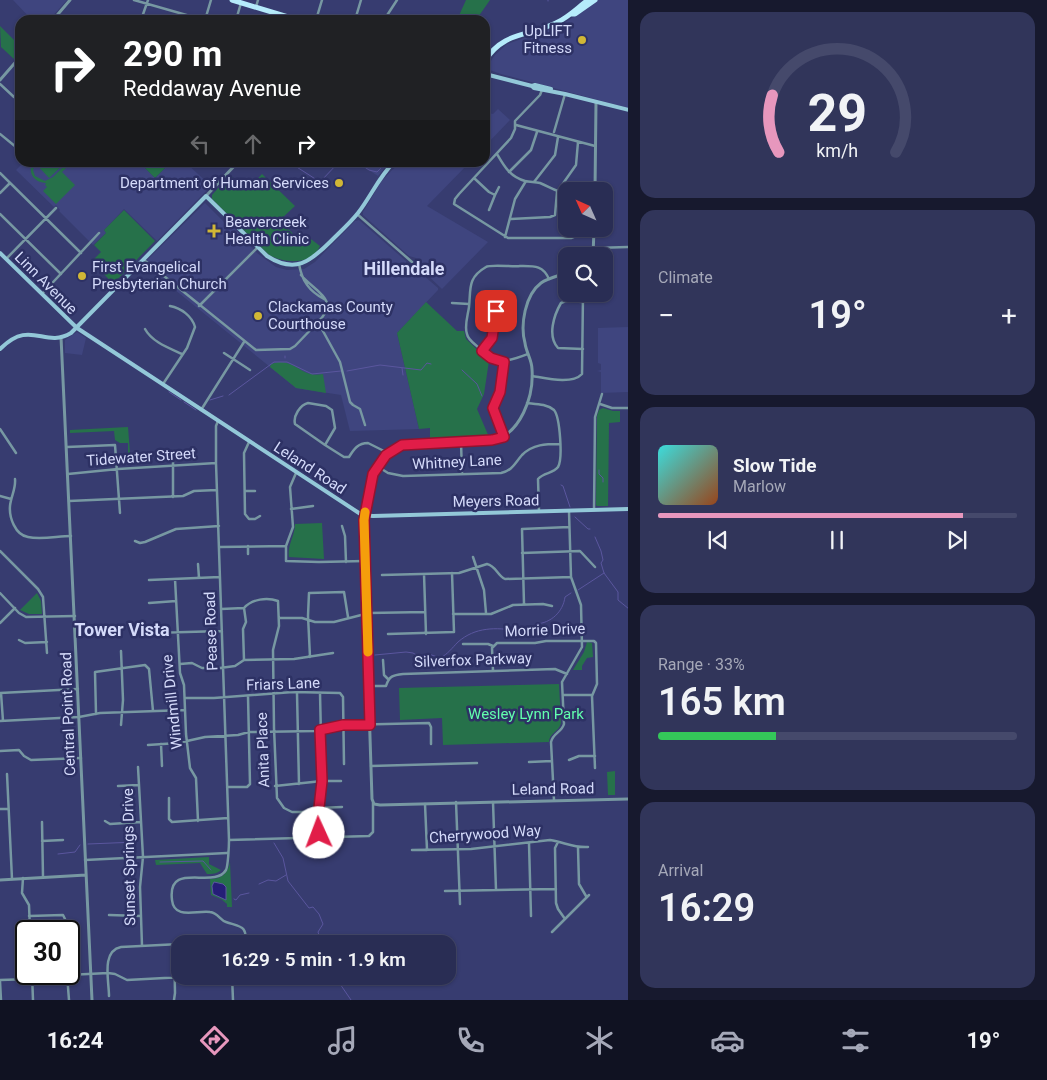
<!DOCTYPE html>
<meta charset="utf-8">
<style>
body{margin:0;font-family:Roboto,sans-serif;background:#31355a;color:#f1f3f6;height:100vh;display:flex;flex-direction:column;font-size:19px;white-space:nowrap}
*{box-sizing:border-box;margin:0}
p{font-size:16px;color:#a5a8b8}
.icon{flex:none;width:28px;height:28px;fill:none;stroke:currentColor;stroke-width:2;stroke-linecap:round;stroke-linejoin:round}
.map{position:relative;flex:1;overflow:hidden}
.details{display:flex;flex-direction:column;gap:12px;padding:12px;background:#17192e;width:419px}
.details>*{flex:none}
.banner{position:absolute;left:15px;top:15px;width:475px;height:152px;border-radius:15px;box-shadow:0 1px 4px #0004,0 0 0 1px #45496b;background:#202124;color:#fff;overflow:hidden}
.needle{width:32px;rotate:315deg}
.controls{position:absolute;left:558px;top:182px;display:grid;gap:10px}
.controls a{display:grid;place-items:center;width:55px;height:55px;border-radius:10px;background:#292d54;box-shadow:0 1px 4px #0004,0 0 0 1px #45496b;font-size:25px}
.speed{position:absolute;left:15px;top:920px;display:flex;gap:10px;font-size:25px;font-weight:700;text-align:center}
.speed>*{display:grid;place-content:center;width:65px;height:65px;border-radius:50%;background:#292d54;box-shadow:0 1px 4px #0004,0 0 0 1px #45496b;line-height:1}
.speed .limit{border:2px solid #111;border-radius:8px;background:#fff;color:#111}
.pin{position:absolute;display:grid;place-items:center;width:42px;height:42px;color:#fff;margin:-21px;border-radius:10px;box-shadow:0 2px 8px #0006}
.me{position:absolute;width:55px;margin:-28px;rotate:358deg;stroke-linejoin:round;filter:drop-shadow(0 0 4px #0008)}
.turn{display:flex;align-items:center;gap:18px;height:105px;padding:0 25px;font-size:22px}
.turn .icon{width:65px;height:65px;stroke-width:2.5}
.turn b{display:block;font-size:35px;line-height:42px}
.lanes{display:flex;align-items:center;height:48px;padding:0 25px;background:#0003;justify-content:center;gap:25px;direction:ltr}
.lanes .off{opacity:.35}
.big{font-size:38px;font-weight:600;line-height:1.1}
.details .card{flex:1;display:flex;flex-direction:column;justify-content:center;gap:8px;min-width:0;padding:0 18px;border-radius:15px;background:#31355a}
.details .dial{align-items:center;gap:0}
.dial svg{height:130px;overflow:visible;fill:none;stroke:#45496b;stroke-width:7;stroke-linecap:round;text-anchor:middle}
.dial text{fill:#f1f3f6;stroke:none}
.song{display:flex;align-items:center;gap:15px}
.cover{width:60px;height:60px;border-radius:8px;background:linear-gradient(135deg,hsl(180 70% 55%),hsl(20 70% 35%))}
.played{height:5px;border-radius:2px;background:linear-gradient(90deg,#e797bd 85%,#45496b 85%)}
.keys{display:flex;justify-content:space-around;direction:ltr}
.heat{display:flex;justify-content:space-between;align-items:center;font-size:28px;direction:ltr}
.charge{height:8px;border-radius:4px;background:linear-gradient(90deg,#34c759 33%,#45496b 0)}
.trip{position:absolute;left:171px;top:935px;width:285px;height:50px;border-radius:15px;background:#292d54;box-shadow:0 1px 4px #0004,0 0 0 1px #45496b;font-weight:600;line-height:50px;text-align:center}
.tabs{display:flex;height:80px;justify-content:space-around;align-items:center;background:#101222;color:#a5a8b8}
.tabs .icon{width:35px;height:35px}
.tabs .current{color:#e797bd}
.tabs b{font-size:22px;color:#f1f3f6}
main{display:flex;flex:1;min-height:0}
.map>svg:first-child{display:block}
</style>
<main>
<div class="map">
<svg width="629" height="1000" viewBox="0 0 629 1000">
<rect width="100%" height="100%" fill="#373c70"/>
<path fill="#3f457f" d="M13 0H67L49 20H32Z
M598 0H628V108L501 74 487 69 488 65 495 55 507 44 563 24Z
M498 109 510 120 485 146V112L493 114Z
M402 162 469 163 427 206 488 242 442 289 418 266V261L416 258 409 256 363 215V212L381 182 392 170Z
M23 163H140L155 178 170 163H175L179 166 183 163H186L211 186 157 241 124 209 104 230 106 233 93 245 59 211 60 210 56 205 54 207 16 170Z
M358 163H389L378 176Z
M205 203 230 228 232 226 257 253 276 267 287 270 304 269 315 262 355 221 359 220 406 261 407 266 411 268H415L438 288V290L397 333 419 429 350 431 341 395 296 388 143 264Z
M628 327V392L601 393V372L597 371 601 370V364L598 363V328Z
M77 332 86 338 82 355 65 353V340Z"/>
<path fill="#26714a" d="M466 0H490L476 20H457Z
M0 26 20 46V53L14 59 1 47Z
M32 163H36L33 170 35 176 45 181 53 177 67 163H71L62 172 75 185 56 204 43 191 47 187 45 185 46 183C34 182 28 174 32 163Z
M38 163V162L65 163 49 178 36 164Z
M140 163H170L155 178Z
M262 174 295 206 280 220 295 236 299 233 304 238 307 236 320 246C312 265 286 264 269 255L212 199V195L230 175 246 191Z
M124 210 155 241 113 284 104 274 107 271 94 259 101 252 94 245 106 233 104 230Z
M426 302 457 331H464L466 339 489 361 484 394 477 409 489 437 430 439V428L419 429 397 333Z
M279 362C298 362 302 378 323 374L326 393 296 388 270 367 271 364Z
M603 408 613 411H620V422L609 423 608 506H597L596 505 597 416 599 410Z
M128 427 130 453H128V443H120L115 440 114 431 70 433V430Z
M322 523 324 559 289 557C287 545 295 536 295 524Z
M37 593 41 601 42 614H29L20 610Z
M587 642 592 643 593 657 587 658 582 666V670H573L584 652Z
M559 684 561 723C559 732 549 733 549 742L443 745 442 718 400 720 399 688Z
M615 771V795H608L607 772Z
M209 857V864L221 870C217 874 212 874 207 874L200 863 156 865 155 860Z
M230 862 232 907H227V904L221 899 211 895 210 879C222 879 228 873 230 862Z"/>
<path fill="#251e77" stroke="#5a569e" d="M214 882 223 884 226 887V900L213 894 212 886Z"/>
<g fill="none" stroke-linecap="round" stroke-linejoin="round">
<path stroke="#5a569e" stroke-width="1" d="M548 1V0
M289 162 320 182 339 162
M357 162 369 170 377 172 387 162
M285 356V358
M402 368 403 375
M462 370 477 384 482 396
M347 371 380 365 421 370 427 363 431 364
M169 392 181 400
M229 395 274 362H287L312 374 341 371
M210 400 223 396
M184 402 196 410
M599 470V474L603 478V482
M561 485 563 486 570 507
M575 517 588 529H590
M595 537 601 551 603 560 601 563 604 573 618 592V600L629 609
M578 590 604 573
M532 629 536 624C551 623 563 612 565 597L571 593
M375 655 406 652 413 653 420 657 429 654 440 658C448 654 452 648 458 642 475 627 496 627 518 631L519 634
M274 843 283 858 288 881 309 908 313 907 319 914 323 924 318 932 322 944
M88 844 137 842
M58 854 75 852 80 845
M160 862 203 861 211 870
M259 884 268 880 276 881 286 875
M234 899 236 900 240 895 249 893
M330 976 338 981 351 1000"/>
<path stroke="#7798a2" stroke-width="2.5" d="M134 0 204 20
M256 7 258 0
M141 20 148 0
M205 20 211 0
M236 20 241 3
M270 20 272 12
M316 20 322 0
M355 20 361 0
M384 20 397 0
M485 50 490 53
M0 84 14 97 20 96
M542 90 540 95 515 121V129L511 138 459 194 455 199 454 204 508 238H571L576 236 578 229
M516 125 595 146
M554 132 565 94
M0 134 16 147
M497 154C504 166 510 177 525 181 530 182 535 182 540 183 550 187 556 192 566 193
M509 172 531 150 537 132
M0 173 81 253
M474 178 489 192 495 195 499 187
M534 182 555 155 558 137
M580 191 595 190
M0 193 10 183
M489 210 495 195
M0 214 61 274
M357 214 412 262
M511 219 550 217 555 215 557 192 576 165 578 142
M505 237 515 199 526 181
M594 248 629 247
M6 259 56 208
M144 260 256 350 290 349 295 346 318 322
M299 264C302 281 309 291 324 299
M301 275C315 292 341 299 318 322L340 362 350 402 353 405 360 409 365 425
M42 294 99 233
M452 303 469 304
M199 306 257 248
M145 329C152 342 169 348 182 354
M583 349 558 348C547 336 554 315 561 303L566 301 583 302
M482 351 492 338 498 297
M224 353 250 370
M528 354C507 362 497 366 479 348 475 344 468 340 467 334 464 326 468 315 469 307 471 289 467 278 486 267 490 264 513 267 520 266 534 266 543 265 549 279
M532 376C545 378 572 385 582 374L583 294
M163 384 187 348 195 327C192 316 181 308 170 306
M308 403 326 406 332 410 335 428 325 445 295 424C293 416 300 405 308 403Z
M527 403C536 404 547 404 554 410 560 417 563 459 558 467 553 474 544 472 538 479L539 511
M600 404 612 408H629
M201 410 244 342
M218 421 216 426V463L229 840C229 846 228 866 226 870 214 890 167 860 172 900 174 920 197 910 210 912 218 913 220 920 226 922 240 927 248 925 245 944
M0 429 16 453
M503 436 493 408 500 393 504 362
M249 442 244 453 245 514 249 519H255L260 516
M461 442 462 474
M325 445 344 457H349C354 449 358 443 368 443L388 453
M67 447 115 445 120 513
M173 451V497
M377 466 388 473 403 476 501 473C512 471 515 463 522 455 533 444 546 444 560 444
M296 473 290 487 293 527 286 546V561L319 562 365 561
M68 474 118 469 216 463
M15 479C16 489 11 496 10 506 9 517 15 535 28 537 41 540 58 536 71 536
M245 491H255
M0 496 11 499
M69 501 183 496 194 491 217 490
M291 509 313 506
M594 510 595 417 602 394
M342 526 345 536 346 562
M135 541 140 543 145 542 176 529 219 526
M220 547 286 546
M0 551 38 589 43 597 47 653
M522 553 580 551 595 567
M248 554V546
M473 557 484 590 486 613
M198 564 199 578
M424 574 426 634
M382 575 459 573 487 564C496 566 497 575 505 579L571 577
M175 579 180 673 184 685 186 734 190 768 196 778 198 821
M149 580 220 577
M0 593 19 613 26 617 75 616
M149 603 176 601
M524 604 522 529 569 527
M244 608 246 622 243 629 244 660
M221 609 244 608C252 599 267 597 278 601L279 626 273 650 274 728 277 798 284 808 292 812H304L319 808 342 807
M453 614H491L513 605 543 604 552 606
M280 618H302L315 622H334L369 613 425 612
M0 623 15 608
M151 633 222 631
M388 634 454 632 452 573
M19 640 25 643 47 642
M463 644H488L493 646
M121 651 123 700 121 725
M310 657 308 616 309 593 344 592 348 617
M383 660 384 675 388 679
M180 664 192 663 202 668H220L235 666 244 660 294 659 333 653
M493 671 492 648 497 643H535L546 641H594L596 643 597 684 592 696 595 768
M369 686H386C389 676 393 675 403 674L555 669 567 674
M0 693 78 689
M1 693 3 721
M297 693 299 784
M563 695H592
M185 698H214L293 692 340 693 343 697 344 764
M96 714 95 672 145 665 149 669 153 711
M0 721 79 717 100 713 185 710
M161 744 162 766
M148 745 178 743 205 737 238 735 249 732 316 731 343 725 429 723 431 727V744
M0 751 19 750 24 756 31 760 81 758
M569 760 579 756H595
M529 762 552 761
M371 766 477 763
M138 767 143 857 140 887 142 946
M7 774 12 879
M118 786 138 785
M275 786 322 781H341
M227 787H247L250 784 248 696
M169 798V819L172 822 228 818
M554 800 551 742C553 733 562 732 564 724L562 682 582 647 581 605 571 577 569 511
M456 802 460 904
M493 802 496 890
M425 804 427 850
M0 809H8
M105 821 110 824 141 822
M42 822 43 877
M319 837V805L322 781 320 693
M229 840 369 836 373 832V803
M42 841 63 840
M558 842 555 848 556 903 558 909 565 919
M529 843 531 916
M578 848 579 884 586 896
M412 850 471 849 550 840C564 842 573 848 588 847
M85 860 227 853
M23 878 22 893 29 905 30 931
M445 891 556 889
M109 915 141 916
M29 916 63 915 65 919 66 931
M552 932 589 895
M189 944 230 942 241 944
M32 974 33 1000
M67 974 69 1000
M68 975 108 973 115 974 127 980 202 976
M232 976 233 1000
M0 980 32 979
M0 981 1 1000
M109 996C109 981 101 951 121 947L180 944
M174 1000 175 993 174 944"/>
<path stroke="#7798a2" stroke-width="3" d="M53 20 70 0
M0 80 20 57
M595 191 596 102
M206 196 238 162
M593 256 594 229
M566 273C558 276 548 278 541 283 525 295 520 325 525 343 526 352 532 360 532 369 534 396 521 434 492 441L413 443 402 445 393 449 384 457 373 474 363 520 372 799 374 804 380 805 629 799
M61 337 92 1000
M0 880 86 875"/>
<path stroke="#93c8d8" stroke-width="4" d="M485 74 532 86 534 88 565 94 629 110
M532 86 535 85 551 89
M0 253 77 328 362 515 373 516 629 509
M0 349C31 318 44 349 71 333L206 196 267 256C295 274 310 262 331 241 340 232 350 223 358 213 371 196 379 177 394 162"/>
<path stroke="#b5ebfb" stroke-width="5" d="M232 0 298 20
M571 14H575L595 0
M485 61C502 32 529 36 556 23 569 17 577 8 588 0"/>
</g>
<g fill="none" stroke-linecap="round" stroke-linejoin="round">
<g stroke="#92132f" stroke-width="12">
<path id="route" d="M319 833V808L322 781 320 730 343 725H370L364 520 373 474 386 455 402 445 492 440 504 437 493 408 500 392 504 362 491 358 482 351 492 338 496 311"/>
</g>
<use href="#route" stroke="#e11d48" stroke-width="9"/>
<path stroke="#f59e0b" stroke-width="9" d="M365 512 364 520 368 652"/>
</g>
<g fill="#d1b736" stroke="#2d3164" stroke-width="2">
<circle cx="582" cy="40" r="5"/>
<circle cx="339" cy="183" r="5"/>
<path d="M211.5 223.5h5v5h5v5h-5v5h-5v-5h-5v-5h5z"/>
<circle cx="82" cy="276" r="5"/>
<circle cx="258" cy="316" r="5"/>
</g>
<g text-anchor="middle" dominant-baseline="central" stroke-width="5" stroke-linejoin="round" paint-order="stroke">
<g font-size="15" fill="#d4dafa" stroke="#2d3164" text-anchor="start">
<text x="572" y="31" text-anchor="end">UpLIFT<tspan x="572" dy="17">Fitness</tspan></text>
<text x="329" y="183" text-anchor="end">Department of Human Services</text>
<text x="225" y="222">Beavercreek<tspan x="225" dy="17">Health Clinic</tspan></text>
<text x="92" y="267">First Evangelical<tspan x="92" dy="17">Presbyterian Church</tspan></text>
<text x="268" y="307">Clackamas County<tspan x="268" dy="17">Courthouse</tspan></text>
</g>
<g font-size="15" fill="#d4dafa" stroke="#2d3164">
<text transform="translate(46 283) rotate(45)">Linn Avenue</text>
<text transform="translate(141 457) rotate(-4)">Tidewater Street</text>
<text transform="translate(457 462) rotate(-3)">Whitney Lane</text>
<text transform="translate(310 468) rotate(33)">Leland Road</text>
<text transform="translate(496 501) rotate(-1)">Meyers Road</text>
<text transform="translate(545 630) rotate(-2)">Morrie Drive</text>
<text transform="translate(211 631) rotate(-92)">Pease Road</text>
<text transform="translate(473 660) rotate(-2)">Silverfox Parkway</text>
<text transform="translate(283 684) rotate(-2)">Friars Lane</text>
<text transform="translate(172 702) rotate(-96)">Windmill Drive</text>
<text transform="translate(68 714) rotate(-92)">Central Point Road</text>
<text transform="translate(263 750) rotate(-92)">Anita Place</text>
<text transform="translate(553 789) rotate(-1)">Leland Road</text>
<text transform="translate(485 834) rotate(-4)">Cherrywood Way</text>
<text transform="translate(129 857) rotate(-91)">Sunset Springs Drive</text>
</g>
<g font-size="15" fill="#62fead" stroke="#2d3164">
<text x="526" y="714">Wesley Lynn Park</text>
</g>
<g font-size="18" font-weight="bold" fill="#d4dafa" stroke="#2d3164">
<text x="404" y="268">Hillendale</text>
<text x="122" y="629">Tower Vista</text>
</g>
</g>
</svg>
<div class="controls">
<a><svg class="needle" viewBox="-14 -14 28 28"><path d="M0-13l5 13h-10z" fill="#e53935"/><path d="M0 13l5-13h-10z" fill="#a5a8b8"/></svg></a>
<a><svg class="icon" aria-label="search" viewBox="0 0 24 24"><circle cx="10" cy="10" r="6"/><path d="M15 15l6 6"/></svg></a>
</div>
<div class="speed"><div class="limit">30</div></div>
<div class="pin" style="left:496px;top:311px;background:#d93025"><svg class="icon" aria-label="arrive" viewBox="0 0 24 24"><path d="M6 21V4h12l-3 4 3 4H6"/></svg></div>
<svg class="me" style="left:319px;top:833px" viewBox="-20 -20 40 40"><circle r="19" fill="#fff"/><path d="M0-13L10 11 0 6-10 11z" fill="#e11d48"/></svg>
<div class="trip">16:29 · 5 min · 1.9 km</div>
<div class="banner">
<div class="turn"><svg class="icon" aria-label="right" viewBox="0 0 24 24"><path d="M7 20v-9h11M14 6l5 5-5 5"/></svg><div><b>290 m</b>Reddaway Avenue</div></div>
<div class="lanes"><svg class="icon off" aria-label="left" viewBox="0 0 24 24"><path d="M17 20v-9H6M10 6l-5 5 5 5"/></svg><svg class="icon off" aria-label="ahead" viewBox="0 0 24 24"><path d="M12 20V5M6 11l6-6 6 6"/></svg><svg class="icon" aria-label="right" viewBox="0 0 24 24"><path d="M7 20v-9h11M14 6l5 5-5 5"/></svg></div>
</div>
</div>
<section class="details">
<div class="card dial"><svg viewBox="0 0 100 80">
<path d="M14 69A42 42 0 1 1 86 69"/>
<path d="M14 69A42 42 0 0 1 10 34" stroke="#e797bd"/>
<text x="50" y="56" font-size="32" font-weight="700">29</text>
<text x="50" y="72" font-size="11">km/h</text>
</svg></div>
<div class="card"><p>Climate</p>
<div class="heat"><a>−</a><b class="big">19°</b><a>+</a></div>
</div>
<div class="card">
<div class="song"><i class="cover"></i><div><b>Slow Tide</b><p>Marlow</p></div></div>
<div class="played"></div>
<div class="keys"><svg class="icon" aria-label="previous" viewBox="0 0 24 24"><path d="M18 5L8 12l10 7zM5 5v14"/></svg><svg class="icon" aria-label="pause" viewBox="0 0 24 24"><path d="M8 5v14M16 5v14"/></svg><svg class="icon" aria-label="next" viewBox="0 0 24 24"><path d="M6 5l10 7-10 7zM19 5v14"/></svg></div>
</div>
<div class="card"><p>Range · 33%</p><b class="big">165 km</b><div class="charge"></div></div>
<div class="card"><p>Arrival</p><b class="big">16:29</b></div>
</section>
</main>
<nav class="tabs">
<b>16:24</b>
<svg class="icon current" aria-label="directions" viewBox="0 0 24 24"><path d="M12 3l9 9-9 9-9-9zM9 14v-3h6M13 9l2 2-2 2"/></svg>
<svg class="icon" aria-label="music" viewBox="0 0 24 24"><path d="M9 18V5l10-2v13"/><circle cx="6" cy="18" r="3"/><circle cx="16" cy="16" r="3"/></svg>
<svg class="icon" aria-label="phone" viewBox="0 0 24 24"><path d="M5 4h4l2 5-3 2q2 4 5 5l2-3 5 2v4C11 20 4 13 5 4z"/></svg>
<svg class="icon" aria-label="climate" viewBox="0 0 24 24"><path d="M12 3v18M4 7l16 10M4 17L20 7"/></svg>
<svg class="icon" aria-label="car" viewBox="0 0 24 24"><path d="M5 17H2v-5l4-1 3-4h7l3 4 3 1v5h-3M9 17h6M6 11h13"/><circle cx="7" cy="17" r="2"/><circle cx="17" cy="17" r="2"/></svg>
<svg class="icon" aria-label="filters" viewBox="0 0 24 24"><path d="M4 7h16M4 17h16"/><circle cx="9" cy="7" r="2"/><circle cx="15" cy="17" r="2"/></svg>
<b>19°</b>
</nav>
